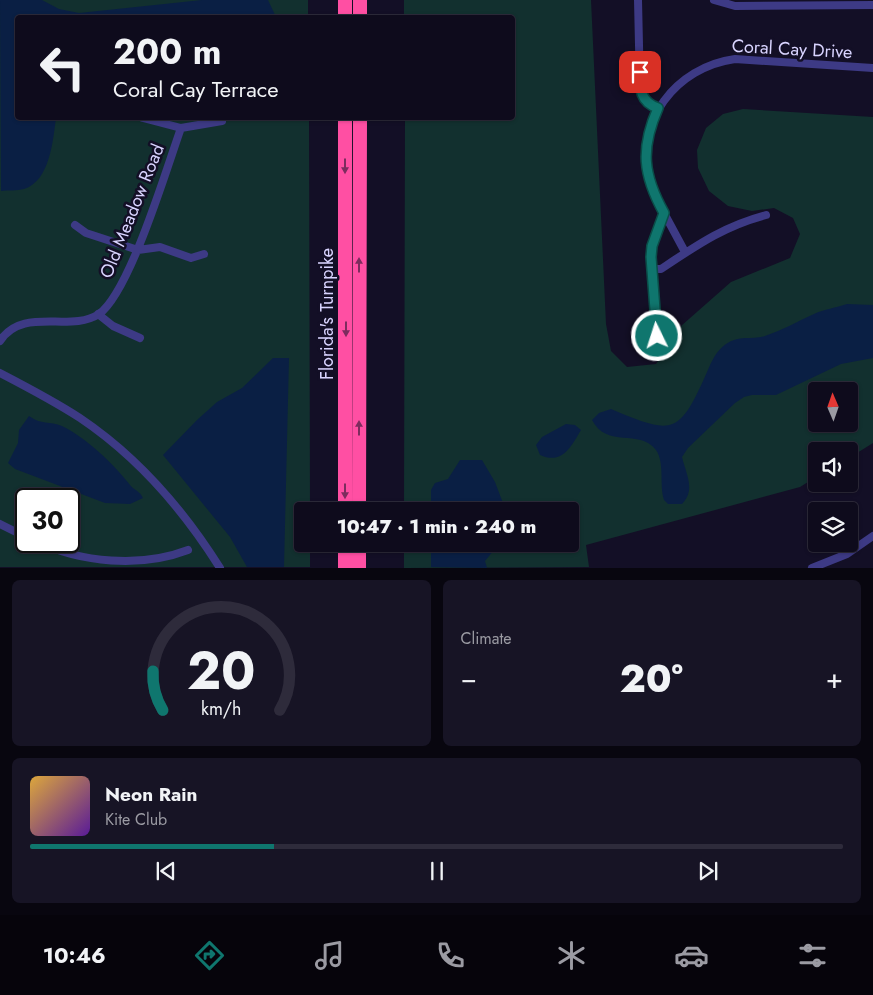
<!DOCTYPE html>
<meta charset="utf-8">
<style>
body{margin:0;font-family:Jost,sans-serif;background:#171425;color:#f1f3f6;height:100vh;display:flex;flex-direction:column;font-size:19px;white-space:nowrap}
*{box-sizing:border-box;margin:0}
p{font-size:16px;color:#9b9ba3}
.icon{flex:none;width:28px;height:28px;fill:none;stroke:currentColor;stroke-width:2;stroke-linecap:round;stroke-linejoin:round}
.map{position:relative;height:568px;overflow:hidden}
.drawer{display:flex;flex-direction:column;gap:12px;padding:12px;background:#08060f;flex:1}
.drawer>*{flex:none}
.top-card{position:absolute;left:15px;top:15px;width:500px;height:105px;border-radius:5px;box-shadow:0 1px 4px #0004,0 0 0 1px #2e2b3b;background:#0e0b1c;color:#f1f3f6;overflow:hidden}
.needle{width:32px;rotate:358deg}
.controls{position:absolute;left:808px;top:382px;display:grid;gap:10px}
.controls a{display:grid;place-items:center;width:50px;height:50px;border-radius:5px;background:#0e0b1c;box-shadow:0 1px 4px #0004,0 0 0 1px #2e2b3b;font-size:25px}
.speed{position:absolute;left:15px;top:488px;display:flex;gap:10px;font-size:25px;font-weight:700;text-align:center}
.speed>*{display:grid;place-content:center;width:65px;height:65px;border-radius:50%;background:#0e0b1c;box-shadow:0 1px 4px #0004,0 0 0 1px #2e2b3b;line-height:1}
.speed .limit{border:2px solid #111;border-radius:8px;background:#fff;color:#111}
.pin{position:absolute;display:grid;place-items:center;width:42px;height:42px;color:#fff;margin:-21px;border-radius:10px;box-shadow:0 2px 8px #0006}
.me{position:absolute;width:55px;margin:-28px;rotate:356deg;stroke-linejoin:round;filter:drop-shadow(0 0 4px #0008)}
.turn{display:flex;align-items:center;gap:18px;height:105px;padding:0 15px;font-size:22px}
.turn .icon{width:65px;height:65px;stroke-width:2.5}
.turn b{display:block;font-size:35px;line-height:42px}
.big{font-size:38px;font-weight:800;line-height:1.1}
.drawer .card{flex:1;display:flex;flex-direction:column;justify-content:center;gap:8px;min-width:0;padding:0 18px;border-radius:8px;background:#171425}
.drawer .dial{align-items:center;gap:0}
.dial svg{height:130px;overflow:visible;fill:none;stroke:#2e2b3b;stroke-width:7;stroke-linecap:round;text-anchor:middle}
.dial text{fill:#f1f3f6;stroke:none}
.song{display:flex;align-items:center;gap:15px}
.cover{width:60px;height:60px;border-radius:8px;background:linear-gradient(135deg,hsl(40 70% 55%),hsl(270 70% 35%))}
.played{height:5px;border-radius:2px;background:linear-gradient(90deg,#0f766e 30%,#2e2b3b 30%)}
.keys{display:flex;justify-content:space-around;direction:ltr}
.heat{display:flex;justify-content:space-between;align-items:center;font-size:28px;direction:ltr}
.drawer .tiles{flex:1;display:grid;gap:12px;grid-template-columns:1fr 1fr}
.card:last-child{grid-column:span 2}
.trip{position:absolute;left:294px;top:502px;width:285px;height:50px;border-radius:5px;background:#0e0b1c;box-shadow:0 1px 4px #0004,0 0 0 1px #2e2b3b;font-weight:800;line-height:50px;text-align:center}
.dock{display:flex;height:80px;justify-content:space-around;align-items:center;background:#06040b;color:#9b9ba3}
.dock .icon{width:35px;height:35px}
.dock .on{color:#0f766e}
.dock b{font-size:22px;color:#f1f3f6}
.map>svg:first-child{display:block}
</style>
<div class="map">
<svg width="873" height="568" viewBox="0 0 873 568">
<rect width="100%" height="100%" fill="#130f26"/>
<path fill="#12302f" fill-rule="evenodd" d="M0 0H308V17L18 18V118H309L310 511H302V544H310V567H0ZM26 499H69V541H26Z
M404 0H591L606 324 611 351 627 367 656 364 681 326 731 282 790 258 800 234 793 218 774 208 752 211 728 206 709 191 698 168 697 150 706 128 723 114 743 109 873 117V443L849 458V451H816V477L800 487 586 545 589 567 404 568V544H570V511H404L405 118H512V18L404 17ZM816 391H849V424H816Z"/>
<path fill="#0a1f44" d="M0 0H42L59 9 79 13 202 0H268L276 17 18 18V118H56C53 140 50 181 24 189 17 191 8 190 1 191Z
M847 304 873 305V358L841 364 776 395H752L744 397 735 403 688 448 682 457C686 474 696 490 682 504H668L664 500C659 485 665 463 656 450 639 428 607 449 592 420L599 413 611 409C673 435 679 436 707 372 712 361 715 352 726 344 739 335 752 340 765 336 783 330 798 321 814 314 824 309 836 308 847 304Z
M273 358H289L284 567H247L230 537 163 455 197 420 217 402 242 388Z
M29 416C41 425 50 421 62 426 85 437 114 464 130 485 134 490 140 491 143 498L130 504 105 503 15 469 8 463 18 443 19 430Z
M566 424 575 425 581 430C571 447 562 465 540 455L536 445 542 437Z
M460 460H482L495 482 506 511H431V490L435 483 448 479Z
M431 544H499L485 561 487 568 431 567Z"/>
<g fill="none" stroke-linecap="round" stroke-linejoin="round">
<path stroke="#3d3a85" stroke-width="8" d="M638 0 640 90 647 103 657 108
M714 0 735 6 873 5
M143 118 181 128 222 121
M664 213 685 252
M75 225 86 233 138 250 160 247 191 258 204 254
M652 269H661C697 245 724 226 766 215
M98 314 113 326 140 338
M657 336 651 257 653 246 664 213C659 203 652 193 649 182 633 122 676 67 735 59L873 68
M0 341C23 306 70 333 99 314 130 292 167 167 181 128
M0 373C27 387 54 401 80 418 138 457 183 509 220 568
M0 524 26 537
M36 541C81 563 141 568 188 550
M812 568 847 554 873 536"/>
<path stroke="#ff4fa3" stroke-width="14" d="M345 0V18
M360 18V0
M345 511V118
M359 511 360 118
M345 568V544
M359 568V544"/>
</g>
<defs><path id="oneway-solid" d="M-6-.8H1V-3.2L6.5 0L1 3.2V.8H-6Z" transform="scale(1.25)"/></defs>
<g fill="#7d2c5e">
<use href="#oneway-solid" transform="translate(345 166) rotate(90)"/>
<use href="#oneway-solid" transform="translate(359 265) rotate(-90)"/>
<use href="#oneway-solid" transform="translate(346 329) rotate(90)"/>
<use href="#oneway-solid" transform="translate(359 428) rotate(-90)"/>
<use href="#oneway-solid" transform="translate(345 491) rotate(90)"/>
</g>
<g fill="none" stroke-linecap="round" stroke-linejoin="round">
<g stroke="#0a4d48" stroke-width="12">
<path id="route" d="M640 72C640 89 640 102 658 108 640 149 643 175 664 213L652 246 651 257 657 336"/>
</g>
<use href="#route" stroke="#0f766e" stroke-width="9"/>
</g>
<g text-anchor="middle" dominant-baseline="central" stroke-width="5" stroke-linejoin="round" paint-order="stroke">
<g font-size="18" fill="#d9d4ff" stroke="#130f26">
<text transform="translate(792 49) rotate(3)">Coral Cay Drive</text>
<text transform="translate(132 211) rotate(-68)">Old Meadow Road</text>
<text transform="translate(327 314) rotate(-90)">Florida's Turnpike</text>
</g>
</g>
</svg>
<div class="controls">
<a><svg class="needle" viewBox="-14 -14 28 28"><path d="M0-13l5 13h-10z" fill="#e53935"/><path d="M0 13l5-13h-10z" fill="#9b9ba3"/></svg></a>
<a><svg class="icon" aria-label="sound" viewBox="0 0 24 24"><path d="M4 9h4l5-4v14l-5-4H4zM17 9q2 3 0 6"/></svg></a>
<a><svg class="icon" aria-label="layers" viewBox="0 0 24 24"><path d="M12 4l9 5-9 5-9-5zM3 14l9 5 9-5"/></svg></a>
</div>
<div class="speed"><div class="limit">30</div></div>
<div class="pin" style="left:640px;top:72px;background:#d93025"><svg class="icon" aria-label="arrive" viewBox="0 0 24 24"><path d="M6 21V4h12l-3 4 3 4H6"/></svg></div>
<svg class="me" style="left:657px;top:336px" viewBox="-20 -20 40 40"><circle r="17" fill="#0f766e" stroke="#fff" stroke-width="3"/><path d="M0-11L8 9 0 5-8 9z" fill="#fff"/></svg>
<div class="trip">10:47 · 1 min · 240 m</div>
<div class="top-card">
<div class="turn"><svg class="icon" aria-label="left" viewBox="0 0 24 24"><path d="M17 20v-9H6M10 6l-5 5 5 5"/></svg><div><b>200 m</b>Coral Cay Terrace</div></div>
</div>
</div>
<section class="drawer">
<div class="tiles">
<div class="card dial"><svg viewBox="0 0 100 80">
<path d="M14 69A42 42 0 1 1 86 69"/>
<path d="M14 69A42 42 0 0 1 8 45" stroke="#0f766e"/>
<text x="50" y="56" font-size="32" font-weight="700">20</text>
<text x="50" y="72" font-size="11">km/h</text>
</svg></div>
<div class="card"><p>Climate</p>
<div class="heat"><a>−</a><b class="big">20°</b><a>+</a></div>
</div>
<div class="card">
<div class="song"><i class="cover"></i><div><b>Neon Rain</b><p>Kite Club</p></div></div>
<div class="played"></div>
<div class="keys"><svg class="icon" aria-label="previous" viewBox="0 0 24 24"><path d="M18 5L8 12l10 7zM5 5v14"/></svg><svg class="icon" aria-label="pause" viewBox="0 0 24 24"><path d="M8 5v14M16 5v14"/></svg><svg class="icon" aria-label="next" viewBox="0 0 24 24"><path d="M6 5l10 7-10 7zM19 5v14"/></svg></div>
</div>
</div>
</section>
<nav class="dock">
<b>10:46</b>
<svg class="icon on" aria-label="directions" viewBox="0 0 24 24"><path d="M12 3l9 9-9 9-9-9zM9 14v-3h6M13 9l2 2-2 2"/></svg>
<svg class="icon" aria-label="music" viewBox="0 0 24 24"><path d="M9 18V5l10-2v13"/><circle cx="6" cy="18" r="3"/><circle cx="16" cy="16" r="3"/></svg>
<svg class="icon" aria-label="phone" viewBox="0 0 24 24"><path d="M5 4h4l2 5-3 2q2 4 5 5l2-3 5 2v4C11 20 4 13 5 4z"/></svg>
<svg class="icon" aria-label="climate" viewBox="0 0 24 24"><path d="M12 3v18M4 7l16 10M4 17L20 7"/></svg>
<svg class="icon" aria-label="car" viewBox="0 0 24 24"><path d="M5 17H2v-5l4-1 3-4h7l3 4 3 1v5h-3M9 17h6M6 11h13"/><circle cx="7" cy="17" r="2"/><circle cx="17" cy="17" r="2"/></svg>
<svg class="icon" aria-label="filters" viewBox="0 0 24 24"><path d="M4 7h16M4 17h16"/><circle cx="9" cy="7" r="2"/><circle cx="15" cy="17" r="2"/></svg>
</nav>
